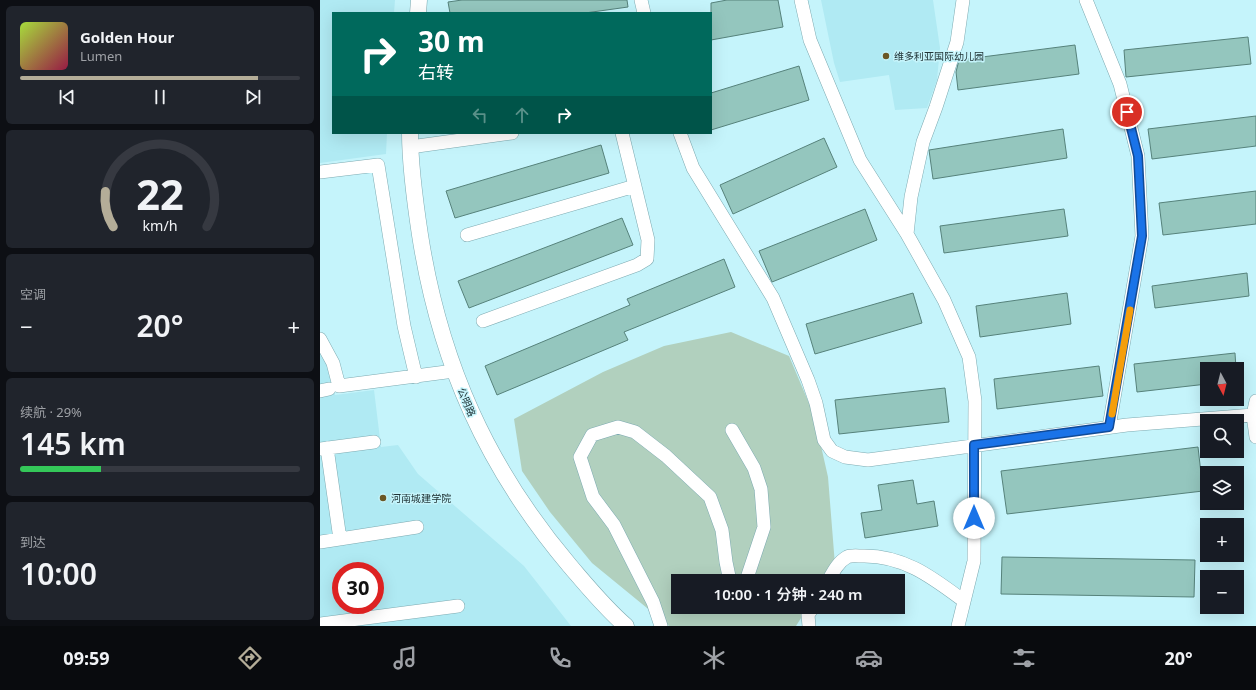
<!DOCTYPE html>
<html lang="zh">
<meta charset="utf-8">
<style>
body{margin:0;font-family:"Noto Sans","Noto Sans SC",sans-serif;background:#20242c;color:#f1f3f6;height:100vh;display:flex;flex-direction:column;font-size:15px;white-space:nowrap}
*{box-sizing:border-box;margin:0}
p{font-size:13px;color:#9ea1a6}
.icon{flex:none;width:22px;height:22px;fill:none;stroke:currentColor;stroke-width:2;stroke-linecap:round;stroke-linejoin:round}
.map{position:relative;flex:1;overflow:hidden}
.drawer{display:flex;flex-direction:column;gap:6px;padding:6px;background:#0d0f14;width:320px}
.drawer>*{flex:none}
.banner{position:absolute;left:12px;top:12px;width:380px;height:122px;border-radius:0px;box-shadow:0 4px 16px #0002;background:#00695c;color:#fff;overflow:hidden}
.needle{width:26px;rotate:173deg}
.buttons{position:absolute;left:880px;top:362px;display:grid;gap:8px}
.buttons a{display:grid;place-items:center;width:44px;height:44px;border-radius:0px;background:#171b24;box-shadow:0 4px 16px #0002;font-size:20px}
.speed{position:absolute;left:12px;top:562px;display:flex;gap:8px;font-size:20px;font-weight:700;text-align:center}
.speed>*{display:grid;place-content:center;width:52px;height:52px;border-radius:50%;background:#171b24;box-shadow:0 4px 16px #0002;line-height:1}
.speed .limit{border:6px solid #d22;background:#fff;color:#111}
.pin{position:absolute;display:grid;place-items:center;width:34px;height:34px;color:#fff;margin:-17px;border:2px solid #fff;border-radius:50%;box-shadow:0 1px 4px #0007}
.me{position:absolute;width:44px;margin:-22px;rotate:0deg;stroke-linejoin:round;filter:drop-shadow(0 0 3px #0008)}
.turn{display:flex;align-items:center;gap:14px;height:84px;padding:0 20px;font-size:18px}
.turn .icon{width:52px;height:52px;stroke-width:2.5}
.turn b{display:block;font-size:28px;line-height:34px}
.lanes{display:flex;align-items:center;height:38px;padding:0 20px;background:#0003;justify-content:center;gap:20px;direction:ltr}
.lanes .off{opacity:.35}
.big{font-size:30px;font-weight:600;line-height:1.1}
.drawer .tile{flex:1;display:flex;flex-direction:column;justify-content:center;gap:6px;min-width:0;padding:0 14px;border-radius:6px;background:#20242c}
.drawer .dial{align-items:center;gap:0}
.dial svg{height:104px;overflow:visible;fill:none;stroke:#363941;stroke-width:7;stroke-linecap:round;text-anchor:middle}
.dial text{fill:#f1f3f6;stroke:none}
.song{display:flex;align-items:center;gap:12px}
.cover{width:48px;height:48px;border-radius:6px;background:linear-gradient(135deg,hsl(80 70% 55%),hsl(340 70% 35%))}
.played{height:4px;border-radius:2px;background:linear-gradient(90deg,#b4ad98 85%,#363941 85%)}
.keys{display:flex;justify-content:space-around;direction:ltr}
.heat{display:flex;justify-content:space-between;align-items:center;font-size:22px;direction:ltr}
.charge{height:6px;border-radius:3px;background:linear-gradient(90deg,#34c759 29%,#363941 0)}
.trip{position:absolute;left:351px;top:574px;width:234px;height:40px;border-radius:0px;background:#171b24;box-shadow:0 4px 16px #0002;font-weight:600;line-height:40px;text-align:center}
.tab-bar{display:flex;height:64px;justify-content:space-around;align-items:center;background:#090b0e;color:#9ea1a6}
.tab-bar .icon{width:28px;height:28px}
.tab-bar .selected{color:#b4ad98}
.tab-bar b{font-size:18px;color:#f1f3f6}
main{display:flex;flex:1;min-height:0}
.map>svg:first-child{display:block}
</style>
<main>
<section class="drawer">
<div class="tile">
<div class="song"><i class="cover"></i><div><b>Golden Hour</b><p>Lumen</p></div></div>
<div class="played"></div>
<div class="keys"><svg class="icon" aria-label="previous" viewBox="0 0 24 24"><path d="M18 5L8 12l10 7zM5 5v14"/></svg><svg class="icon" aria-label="pause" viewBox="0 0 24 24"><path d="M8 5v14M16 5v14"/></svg><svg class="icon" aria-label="next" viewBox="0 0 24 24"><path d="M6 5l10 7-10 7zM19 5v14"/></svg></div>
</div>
<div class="tile dial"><svg viewBox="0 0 100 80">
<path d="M14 69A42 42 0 1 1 86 69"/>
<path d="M14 69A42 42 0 0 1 8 42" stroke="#b4ad98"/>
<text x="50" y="56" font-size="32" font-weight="700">22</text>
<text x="50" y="72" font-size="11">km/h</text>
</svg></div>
<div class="tile"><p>空调</p>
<div class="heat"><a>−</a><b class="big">20°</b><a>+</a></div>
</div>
<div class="tile"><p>续航 · 29%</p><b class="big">145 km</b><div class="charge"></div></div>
<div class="tile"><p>到达</p><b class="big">10:00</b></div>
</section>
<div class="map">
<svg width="936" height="626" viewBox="0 0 936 626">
<rect width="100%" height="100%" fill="#c5f4fb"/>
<path fill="#b0eaf3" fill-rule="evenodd" d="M0 0H75L74 13H13V133H67L66 154 0 163Z
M501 0H613L620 48 617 80 607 108 575 110 569 75 520 82 514 63Z
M0 344 11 372 15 395 54 390 61 447 78 445 98 474 204 566 251 626H0ZM21 571H55V605H21Z"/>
<path fill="#b1d0be" d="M411 332 469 356 494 415 508 477 515 565 505 581H358V607H488L476 626H349L272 563 230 512 202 471 194 419 283 372 344 346Z"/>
<path fill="#94c6be" stroke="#56827b" d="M142 0H307L308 7 265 13H130L128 2Z
M407 0H458L463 27 391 40V3Z
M928 37 931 64 806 77 804 50Z
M755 45 759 74 638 90 636 72 639 60Z
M479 66 489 100 391 130V93Z
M936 116V146L832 159 828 129Z
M743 129 747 158 613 179 609 150Z
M504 138 517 167 413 214 400 185Z
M281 145 289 173 135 218 126 191Z
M936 191V224L843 235 839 203Z
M545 209 557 240 452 282 439 251Z
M744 209 748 236 624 253 620 226Z
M302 218 313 245 149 308 138 281Z
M404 259 415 287 304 332 308 340 177 395 165 366 310 305 307 299Z
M927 273 929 296 835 308 832 286Z
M593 293 602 323 495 354 486 324Z
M747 293 751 324 660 337 656 306Z
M915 353 916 369H887V384L817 392 814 364Z
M779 366 783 396 677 409 674 379Z
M625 388 629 422 519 434 515 400Z
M878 447 883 491 687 514 681 471Z
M593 480 597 504 614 501 618 526 545 538 541 513 562 510 558 485Z
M682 557 875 560 874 597 681 594Z"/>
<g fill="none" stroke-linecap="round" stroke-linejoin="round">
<g stroke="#7daab1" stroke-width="14">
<path id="minor" d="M321 0 324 13
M481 0 490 40 540 160 587 234 624 300 649 357 655 401 654 561 638 626
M766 0 800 84 818 156 822 236 789 427
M360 133 373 168 453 298 488 380 496 403 504 440 512 451 525 457 548 460 807 425 933 415
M90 147 192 133
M0 172 58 165 84 326 96 377
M587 234 591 197 603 142 616 107 637 42 643 0
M147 235 315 186
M163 321 317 265 327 259 328 240 302 133
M0 339 13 363 19 386 134 371
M0 391 9 389
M936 401 933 415 936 437
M412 430 434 468 441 489 444 527 426 581
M7 448 20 539
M0 449 54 442
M0 542 97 527
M508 581C513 572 518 562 527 557 531 555 538 556 542 556 584 555 613 578 644 601
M0 624 138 606
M341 626 333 602 294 525 273 497 260 457 272 435 298 427 315 432 346 456 390 497 402 530 406 562 410 581
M489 626 488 615 493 607"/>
</g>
<g stroke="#7daab1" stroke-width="17">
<path id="tertiary" d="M98 13 99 0
M90 133C90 167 95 202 100 235 120 363 167 468 250 566 268 587 285 608 306 626"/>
</g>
<use href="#minor" stroke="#fff" stroke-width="13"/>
<use href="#tertiary" stroke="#fff" stroke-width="16"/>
</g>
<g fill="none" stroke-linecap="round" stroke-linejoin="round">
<g stroke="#114b97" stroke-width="10">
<path id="route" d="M654 518V445L789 427 822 236 818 156 807 112"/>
</g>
<use href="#route" stroke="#1a73e8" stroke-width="7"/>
<path stroke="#f59e0b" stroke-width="7" d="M792 414 810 310"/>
</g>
<g fill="#6a5725" stroke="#c5f4fb" stroke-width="1.5">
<circle cx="566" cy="56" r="4"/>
<circle cx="63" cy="498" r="4"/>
</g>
<g text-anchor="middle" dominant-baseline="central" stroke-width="3" stroke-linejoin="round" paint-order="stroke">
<g font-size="10" fill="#213437" stroke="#c5f4fb" text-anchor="start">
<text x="574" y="56">维多利亚国际幼儿园</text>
<text x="71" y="498">河南城建学院</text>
</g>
<g font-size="10" fill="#213437" stroke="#c5f4fb">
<text transform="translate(147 402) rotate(67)">公明路</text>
</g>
</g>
</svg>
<div class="buttons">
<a><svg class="needle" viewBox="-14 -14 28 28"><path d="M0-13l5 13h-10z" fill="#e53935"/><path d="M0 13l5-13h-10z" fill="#9ea1a6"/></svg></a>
<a><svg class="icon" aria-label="search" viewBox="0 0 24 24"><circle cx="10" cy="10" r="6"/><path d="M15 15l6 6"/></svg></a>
<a><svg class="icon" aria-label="layers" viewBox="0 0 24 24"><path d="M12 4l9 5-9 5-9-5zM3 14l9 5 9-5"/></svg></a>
<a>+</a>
<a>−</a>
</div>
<div class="speed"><div class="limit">30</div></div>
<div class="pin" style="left:807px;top:112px;background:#d93025"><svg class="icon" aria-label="arrive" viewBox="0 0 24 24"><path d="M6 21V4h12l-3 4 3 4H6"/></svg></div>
<svg class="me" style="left:654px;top:518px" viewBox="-20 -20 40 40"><circle r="19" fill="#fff"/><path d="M0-13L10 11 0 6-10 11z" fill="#1a73e8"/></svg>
<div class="trip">10:00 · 1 分钟 · 240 m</div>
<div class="banner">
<div class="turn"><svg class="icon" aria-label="right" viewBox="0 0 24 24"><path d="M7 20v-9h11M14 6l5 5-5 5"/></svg><div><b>30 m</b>右转</div></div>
<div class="lanes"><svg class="icon off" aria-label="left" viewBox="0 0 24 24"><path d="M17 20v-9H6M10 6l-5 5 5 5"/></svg><svg class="icon off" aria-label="ahead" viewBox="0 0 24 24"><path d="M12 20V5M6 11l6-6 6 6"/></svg><svg class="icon" aria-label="right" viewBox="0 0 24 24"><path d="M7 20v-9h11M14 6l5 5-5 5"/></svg></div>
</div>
</div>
</main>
<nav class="tab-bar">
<b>09:59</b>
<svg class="icon selected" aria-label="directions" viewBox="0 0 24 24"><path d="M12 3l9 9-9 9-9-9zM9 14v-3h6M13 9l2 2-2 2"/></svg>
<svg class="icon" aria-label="music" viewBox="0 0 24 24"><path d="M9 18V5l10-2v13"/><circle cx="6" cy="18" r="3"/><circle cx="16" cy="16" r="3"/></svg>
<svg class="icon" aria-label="phone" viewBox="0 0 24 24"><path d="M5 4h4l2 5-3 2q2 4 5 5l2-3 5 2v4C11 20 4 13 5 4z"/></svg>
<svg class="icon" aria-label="climate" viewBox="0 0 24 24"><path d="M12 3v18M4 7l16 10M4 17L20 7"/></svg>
<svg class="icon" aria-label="car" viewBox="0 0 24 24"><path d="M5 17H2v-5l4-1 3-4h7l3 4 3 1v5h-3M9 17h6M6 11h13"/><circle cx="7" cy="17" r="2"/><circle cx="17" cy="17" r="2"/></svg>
<svg class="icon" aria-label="filters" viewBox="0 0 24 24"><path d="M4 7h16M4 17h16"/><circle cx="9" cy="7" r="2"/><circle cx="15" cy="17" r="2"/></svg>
<b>20°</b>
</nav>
